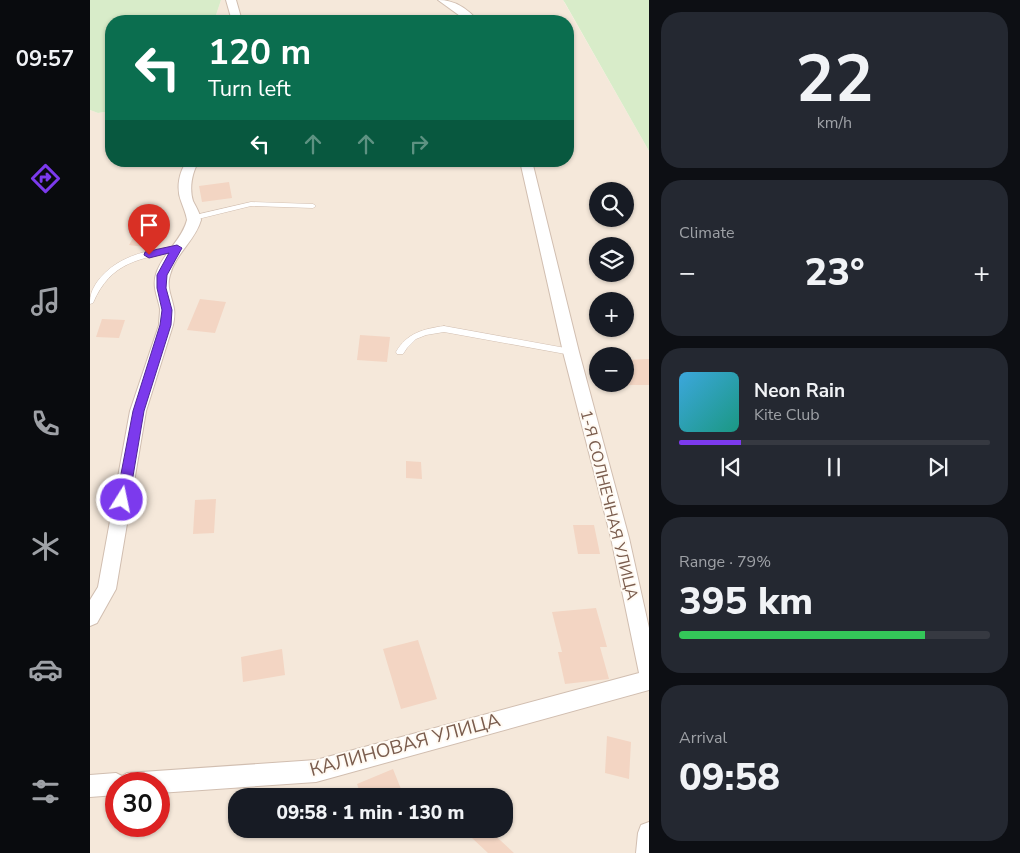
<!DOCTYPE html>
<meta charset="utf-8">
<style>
body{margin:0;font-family:"Nunito Sans",sans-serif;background:#242831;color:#f1f3f6;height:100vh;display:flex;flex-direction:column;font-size:19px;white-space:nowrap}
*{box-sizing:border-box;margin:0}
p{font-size:16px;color:#9ea1a6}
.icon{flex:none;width:28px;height:28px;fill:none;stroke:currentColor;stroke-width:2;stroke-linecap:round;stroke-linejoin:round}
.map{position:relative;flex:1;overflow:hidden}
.sheet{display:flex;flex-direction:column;gap:12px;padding:12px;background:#0d0f14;width:371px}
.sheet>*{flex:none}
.banner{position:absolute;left:15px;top:15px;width:469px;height:152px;border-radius:20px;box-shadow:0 1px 4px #0004;background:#0b6e4f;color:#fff;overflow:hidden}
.tools{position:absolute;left:499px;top:182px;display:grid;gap:10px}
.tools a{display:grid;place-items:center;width:45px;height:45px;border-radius:50%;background:#171b24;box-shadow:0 1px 4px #0004;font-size:25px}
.speed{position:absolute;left:15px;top:772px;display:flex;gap:10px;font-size:25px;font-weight:700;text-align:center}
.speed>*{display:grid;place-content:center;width:65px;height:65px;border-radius:50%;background:#171b24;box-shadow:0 1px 4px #0004;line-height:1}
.speed .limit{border:8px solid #d22;background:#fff;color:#111}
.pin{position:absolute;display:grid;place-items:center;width:42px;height:42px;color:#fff;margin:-51px -21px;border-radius:50% 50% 50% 0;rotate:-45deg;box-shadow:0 0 5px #0007}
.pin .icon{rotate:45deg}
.me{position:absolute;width:55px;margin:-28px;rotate:10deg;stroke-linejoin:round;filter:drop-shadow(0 0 4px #0008)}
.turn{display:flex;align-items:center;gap:18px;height:105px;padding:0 20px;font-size:22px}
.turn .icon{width:65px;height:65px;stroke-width:2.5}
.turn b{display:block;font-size:35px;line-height:42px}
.lanes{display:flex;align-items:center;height:48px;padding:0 20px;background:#0003;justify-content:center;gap:25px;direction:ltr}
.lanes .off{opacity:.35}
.big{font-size:38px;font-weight:800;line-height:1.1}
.sheet .card{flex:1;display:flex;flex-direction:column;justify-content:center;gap:8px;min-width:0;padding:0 18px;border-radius:20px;background:#242831}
.sheet .dial{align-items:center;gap:0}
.dial b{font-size:65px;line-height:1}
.song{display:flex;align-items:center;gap:15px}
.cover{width:60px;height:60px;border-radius:8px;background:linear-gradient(135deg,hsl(200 70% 55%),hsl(170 70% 35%))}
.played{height:5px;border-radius:2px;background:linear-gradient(90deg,#7c3aed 20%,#363941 20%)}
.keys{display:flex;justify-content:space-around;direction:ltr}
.heat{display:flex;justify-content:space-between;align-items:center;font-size:28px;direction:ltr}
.charge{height:8px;border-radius:4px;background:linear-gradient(90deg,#34c759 79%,#363941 0)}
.trip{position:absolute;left:138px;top:788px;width:285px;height:50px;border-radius:20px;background:#171b24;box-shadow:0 1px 4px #0004;font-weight:800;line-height:50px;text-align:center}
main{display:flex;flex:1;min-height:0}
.dock{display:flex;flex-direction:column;width:90px;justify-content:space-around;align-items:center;background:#090b0e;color:#9ea1a6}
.dock .icon{width:35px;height:35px}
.dock .current{color:#7c3aed}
.dock b{font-size:22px;color:#f1f3f6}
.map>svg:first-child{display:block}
</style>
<main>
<nav class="dock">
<b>09:57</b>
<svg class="icon current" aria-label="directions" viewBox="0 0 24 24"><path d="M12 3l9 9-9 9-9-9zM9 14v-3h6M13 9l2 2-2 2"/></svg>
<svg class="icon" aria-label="music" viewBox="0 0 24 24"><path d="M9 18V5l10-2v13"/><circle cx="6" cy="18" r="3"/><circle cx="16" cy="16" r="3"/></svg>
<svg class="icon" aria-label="phone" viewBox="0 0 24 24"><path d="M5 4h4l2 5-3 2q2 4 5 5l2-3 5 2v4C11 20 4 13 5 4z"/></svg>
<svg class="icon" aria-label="climate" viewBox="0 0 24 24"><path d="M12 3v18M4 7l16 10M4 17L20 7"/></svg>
<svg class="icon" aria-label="car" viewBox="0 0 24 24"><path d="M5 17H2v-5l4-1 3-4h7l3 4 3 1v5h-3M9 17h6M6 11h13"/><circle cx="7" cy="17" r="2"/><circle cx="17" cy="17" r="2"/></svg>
<svg class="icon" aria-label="filters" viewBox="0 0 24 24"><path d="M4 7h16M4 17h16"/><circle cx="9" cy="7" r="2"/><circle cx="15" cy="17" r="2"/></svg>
</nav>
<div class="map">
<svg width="559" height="853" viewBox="0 0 559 853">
<rect width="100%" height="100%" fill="#fdf6ec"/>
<path fill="#f5e8da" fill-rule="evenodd" d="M131 0H473L559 151V853H0V110L8 113 21 111V161H478V21H124ZM508 191H535V219H508ZM508 246H535V274H508ZM508 301H535V329H508ZM508 356H535V384H508ZM26 784H69V826H26ZM146 796H414V829H146Z"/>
<path fill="#d8ecc9" d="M0 0H131L124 21H21V111L8 113 0 110Z
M473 0H559V151L475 3Z"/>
<path fill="#f3d5c3" d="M139 182 142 198 112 202 109 186Z
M47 231 70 234 62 248 39 245Z
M110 299 136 302 125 333 97 330Z
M12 319 35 320 29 338 6 337Z
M270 335 300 337 297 362 267 360Z
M559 359V385H535V360Z
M316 461 331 462 332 479 316 478Z
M126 499 124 533 103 534 105 500Z
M483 525H504L510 554H488Z
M506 608 517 647H510L519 679 475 684 468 652H472L462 612Z
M328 640 347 699 311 709 293 649Z
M192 649 195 675 153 682 151 657Z
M517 736 541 742 539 779 515 773Z
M303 769 311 789 294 796H271L267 784Z
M390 829H398L424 853H398L382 838Z"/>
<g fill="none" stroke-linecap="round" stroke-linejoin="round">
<g stroke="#d1beb0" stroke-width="1">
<path id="service" d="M161 202 223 204 226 206 223 208 161 206 104 220 100 218 101 216Z
M87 246H90V250C50 259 21 261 3 303L0 304C0 294 2 290 7 282 26 256 57 250 87 246Z
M354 326 481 349 485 352 481 355 354 332 336 335 326 339 317 348 313 354H307L306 352C317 333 333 329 354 326Z"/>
</g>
<g stroke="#d1beb0" stroke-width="2">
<path id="minor" d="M136 0H146L152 21H142Z
M348 0C365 0 377 8 388 21H377Z
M97 161H109C102 172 99 188 103 201 106 207 110 213 111 220 105 241 85 254 80 275 76 287 82 297 84 309 85 315 84 320 83 325L56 411 26 589 7 623 0 626V600L8 587 40 411 69 325C69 320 70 315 70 309 68 297 62 287 66 274 72 254 92 240 97 220 96 213 93 207 91 201 86 188 89 172 97 161Z
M430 161H442L489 352 539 538 559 628V690L226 782 69 793V784H26V795L0 797V775L26 773 32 776 37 773 226 760 549 673 521 538 473 352Z
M559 822V853H546L548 833 551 825Z"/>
</g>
<use href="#service" fill="#fff" fill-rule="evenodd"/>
<use href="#minor" fill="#fff" fill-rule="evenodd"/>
</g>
<path fill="#7c3aed" stroke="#51269a" d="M87 245 92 248 77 275 76 288 82 310 81 325 54 411 39 500 37 503H28L26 500 43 411 70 325 72 310 67 288V275L79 253 59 258 54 255 55 252Z"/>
<g text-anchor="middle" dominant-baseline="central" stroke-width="4" stroke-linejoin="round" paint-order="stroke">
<g font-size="16" fill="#7a5c4d" stroke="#fffaf3">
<text transform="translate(519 505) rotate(76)">1-Я СОЛНЕЧНАЯ УЛИЦА</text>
</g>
<g font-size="19" fill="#7a5c4d" stroke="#fffaf3">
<text transform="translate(315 745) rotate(-15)">КАЛИНОВАЯ УЛИЦА</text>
</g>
</g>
</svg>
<div class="tools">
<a><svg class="icon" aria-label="search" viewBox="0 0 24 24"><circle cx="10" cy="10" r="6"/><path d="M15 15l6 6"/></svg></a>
<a><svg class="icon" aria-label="layers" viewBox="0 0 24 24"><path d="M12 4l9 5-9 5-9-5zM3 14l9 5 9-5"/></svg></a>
<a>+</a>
<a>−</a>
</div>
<div class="speed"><div class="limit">30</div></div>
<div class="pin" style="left:59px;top:255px;background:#d93025"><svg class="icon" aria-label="arrive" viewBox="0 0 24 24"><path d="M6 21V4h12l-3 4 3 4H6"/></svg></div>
<svg class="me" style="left:32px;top:500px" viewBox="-20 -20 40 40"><circle r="17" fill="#7c3aed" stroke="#fff" stroke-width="3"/><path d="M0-11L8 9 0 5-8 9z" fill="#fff"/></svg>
<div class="trip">09:58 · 1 min · 130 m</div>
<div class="banner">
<div class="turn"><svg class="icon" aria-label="left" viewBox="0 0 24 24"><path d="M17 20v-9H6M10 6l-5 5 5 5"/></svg><div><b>120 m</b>Turn left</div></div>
<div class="lanes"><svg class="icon" aria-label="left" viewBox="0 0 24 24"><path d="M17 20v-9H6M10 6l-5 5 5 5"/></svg><svg class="icon off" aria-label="ahead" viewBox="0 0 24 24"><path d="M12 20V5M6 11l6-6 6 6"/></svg><svg class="icon off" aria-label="ahead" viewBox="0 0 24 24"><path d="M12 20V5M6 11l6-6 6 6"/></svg><svg class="icon off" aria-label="right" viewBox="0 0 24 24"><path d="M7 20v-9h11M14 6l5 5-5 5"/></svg></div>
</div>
</div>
<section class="sheet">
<div class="card dial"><b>22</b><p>km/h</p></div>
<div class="card"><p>Climate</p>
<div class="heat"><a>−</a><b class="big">23°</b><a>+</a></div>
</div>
<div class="card">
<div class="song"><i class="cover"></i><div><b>Neon Rain</b><p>Kite Club</p></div></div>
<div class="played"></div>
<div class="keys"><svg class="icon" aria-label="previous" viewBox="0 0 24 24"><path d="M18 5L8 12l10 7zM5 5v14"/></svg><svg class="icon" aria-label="pause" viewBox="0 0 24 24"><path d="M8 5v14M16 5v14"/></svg><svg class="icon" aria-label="next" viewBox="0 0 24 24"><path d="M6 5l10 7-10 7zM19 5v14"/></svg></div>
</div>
<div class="card"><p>Range · 79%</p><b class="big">395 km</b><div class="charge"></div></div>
<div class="card"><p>Arrival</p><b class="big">09:58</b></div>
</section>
</main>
